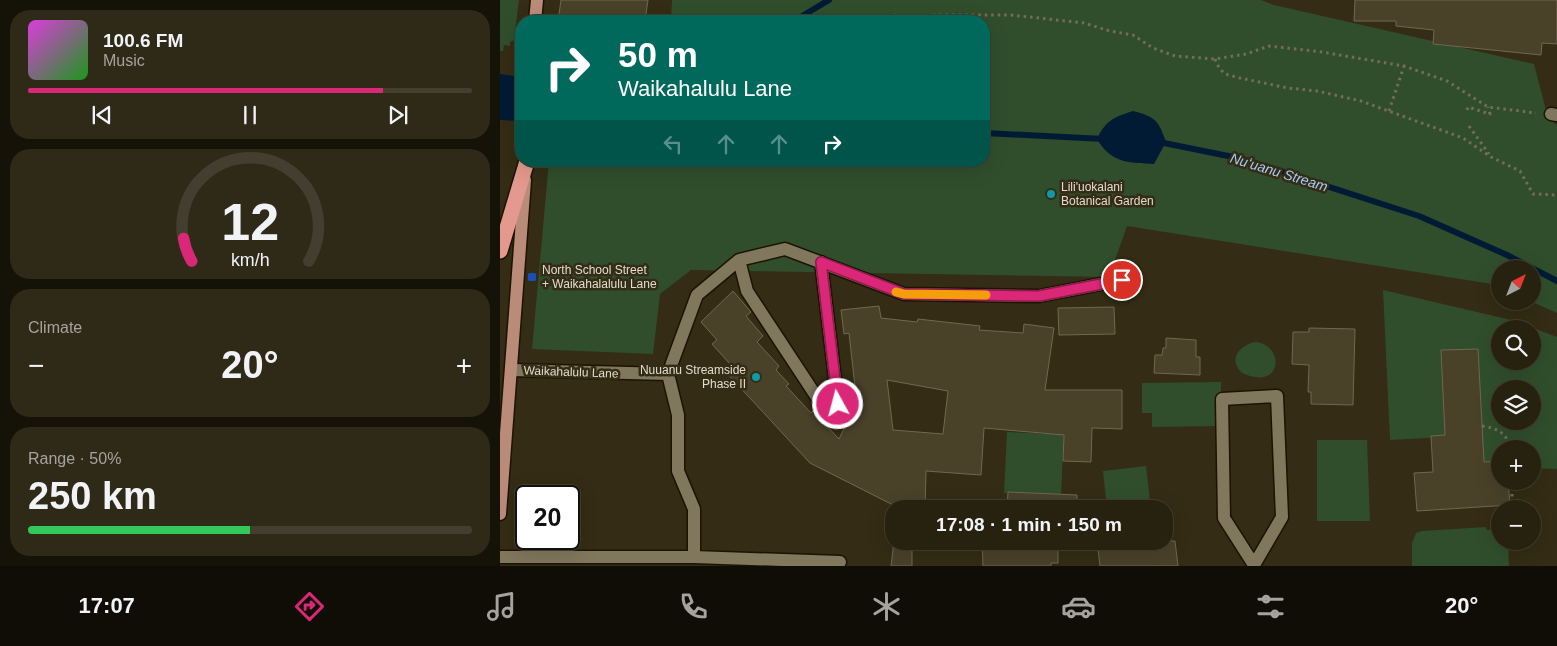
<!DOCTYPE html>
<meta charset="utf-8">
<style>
body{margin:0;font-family:Helvetica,sans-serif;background:#2f2918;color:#f1f3f6;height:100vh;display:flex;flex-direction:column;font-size:19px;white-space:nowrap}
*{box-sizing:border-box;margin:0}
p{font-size:16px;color:#a4a39e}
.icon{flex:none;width:28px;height:28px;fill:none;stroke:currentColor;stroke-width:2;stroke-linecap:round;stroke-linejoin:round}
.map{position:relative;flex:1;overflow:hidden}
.drawer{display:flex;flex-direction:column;gap:10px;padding:10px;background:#151208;width:500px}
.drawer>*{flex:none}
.hud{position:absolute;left:15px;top:15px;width:475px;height:152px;border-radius:20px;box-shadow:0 5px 20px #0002,0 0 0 1px #433e2f;background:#00695c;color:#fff;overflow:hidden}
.needle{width:32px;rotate:42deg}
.fabs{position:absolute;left:991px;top:260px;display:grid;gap:10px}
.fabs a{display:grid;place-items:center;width:50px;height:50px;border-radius:50%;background:#27210f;box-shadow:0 5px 20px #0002,0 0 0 1px #433e2f;font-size:25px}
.speed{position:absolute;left:15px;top:485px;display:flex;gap:10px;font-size:25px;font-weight:700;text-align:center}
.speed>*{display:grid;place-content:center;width:65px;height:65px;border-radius:50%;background:#27210f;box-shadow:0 5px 20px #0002,0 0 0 1px #433e2f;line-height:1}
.speed .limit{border:2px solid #111;border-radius:8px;background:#fff;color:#111}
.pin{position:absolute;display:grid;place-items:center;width:42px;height:42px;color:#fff;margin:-21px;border:2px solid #fff;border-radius:50%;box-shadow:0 1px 5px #0007}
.me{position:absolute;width:55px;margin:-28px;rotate:353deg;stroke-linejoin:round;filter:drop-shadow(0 0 4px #0008)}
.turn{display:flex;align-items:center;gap:18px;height:105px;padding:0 20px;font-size:22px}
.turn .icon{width:65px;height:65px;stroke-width:2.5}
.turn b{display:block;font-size:35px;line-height:42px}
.lanes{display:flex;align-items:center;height:48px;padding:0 20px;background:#0003;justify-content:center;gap:25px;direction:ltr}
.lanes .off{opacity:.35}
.big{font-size:38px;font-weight:700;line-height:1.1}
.drawer .tile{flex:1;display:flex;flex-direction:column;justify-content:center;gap:8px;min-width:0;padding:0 18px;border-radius:20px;background:#2f2918}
.drawer .dial{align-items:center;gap:0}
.dial svg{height:130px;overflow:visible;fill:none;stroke:#433e2f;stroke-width:7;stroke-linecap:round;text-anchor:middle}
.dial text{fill:#f1f3f6;stroke:none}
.song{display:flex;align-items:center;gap:15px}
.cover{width:60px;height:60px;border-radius:8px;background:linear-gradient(135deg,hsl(300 70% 55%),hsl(120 70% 35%))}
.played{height:5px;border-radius:2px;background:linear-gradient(90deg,#db2777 80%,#433e2f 80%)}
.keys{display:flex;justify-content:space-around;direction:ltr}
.heat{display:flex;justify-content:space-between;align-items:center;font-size:28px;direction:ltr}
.charge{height:8px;border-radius:4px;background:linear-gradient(90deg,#34c759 50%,#433e2f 0)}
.trip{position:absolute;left:385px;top:500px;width:288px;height:50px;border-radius:20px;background:#27210f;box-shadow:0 5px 20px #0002,0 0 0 1px #433e2f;font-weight:700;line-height:50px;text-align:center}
.tab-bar{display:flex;height:80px;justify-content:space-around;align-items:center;background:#100d06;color:#a4a39e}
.tab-bar .icon{width:35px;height:35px}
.tab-bar .on{color:#db2777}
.tab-bar b{font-size:22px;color:#f1f3f6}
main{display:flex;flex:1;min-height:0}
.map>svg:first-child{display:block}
</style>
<main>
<section class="drawer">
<div class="tile">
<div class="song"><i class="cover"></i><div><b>100.6 FM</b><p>Music</p></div></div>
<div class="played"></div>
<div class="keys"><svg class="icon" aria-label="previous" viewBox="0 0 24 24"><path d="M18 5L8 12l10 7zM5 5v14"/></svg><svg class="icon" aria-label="pause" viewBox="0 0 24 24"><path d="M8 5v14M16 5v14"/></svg><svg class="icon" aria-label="next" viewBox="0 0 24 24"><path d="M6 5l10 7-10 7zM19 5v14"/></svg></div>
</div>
<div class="tile dial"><svg viewBox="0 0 100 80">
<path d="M14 69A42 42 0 1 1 86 69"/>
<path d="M14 69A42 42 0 0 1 9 55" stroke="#db2777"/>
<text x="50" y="56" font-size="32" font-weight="700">12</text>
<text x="50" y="72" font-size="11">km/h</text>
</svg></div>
<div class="tile"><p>Climate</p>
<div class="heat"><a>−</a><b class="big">20°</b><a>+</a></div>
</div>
<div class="tile"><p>Range · 50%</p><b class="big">250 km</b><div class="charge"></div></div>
</section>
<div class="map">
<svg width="1057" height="566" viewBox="0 0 1057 566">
<rect width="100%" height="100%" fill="#342c14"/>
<path fill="#304e2c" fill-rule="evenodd" d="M0 0H19L14 40 10 42V46L4 45 3 51H0Z
M172 0H761L774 5 1034 64 1048 118 1057 125V313L1030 301H1032V269H1000V288L992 284 627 226 609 277 191 270 160 294 153 354 32 349 49 161H484V21H171Z
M883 290 1011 320 1057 337V469L1033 468 1032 449H1000V467L972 468 944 437 890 440ZM1000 329H1032V361H1000ZM1000 389H1032V421H1000Z
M755 342C782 344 783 382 755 377 750 376 745 375 741 372 728 359 740 345 755 342Z
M721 382V426L652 427V413H642V383Z
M564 426 561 496 504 493 507 432 553 434Z
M817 440H867L870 521H817Z
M646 466 651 509H607L603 471Z
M986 527 987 530 1000 529V541H1008L1009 566H912V543L916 533 922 531Z"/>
<path fill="#021b35" d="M0 74 21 77V121L0 120Z
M633 111C655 117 658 119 666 142L654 164C629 163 611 163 597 139 606 120 614 117 633 111Z"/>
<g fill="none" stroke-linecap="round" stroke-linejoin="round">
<path stroke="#021b35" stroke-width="6" d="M294 21 329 0
M484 133 604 139
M659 142 743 159 919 216 1007 255 1057 281"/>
</g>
<path fill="#4a4129" stroke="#71684f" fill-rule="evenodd" d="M61 0H148L145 21H58Z
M855 0H1057V44L1042 43 1041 55 933 44 934 30 896 26V21H854Z
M233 291 251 312 246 316 263 336 257 342 279 366 276 370 289 384 286 386 311 413 313 411 339 439 351 414 358 413 349 333 344 334 341 310 379 306 381 318 417 322 418 319 480 326 479 330 523 333 524 324 554 328 545 390H622V429L592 428 591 462 563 461 564 435 484 428 481 475 426 471 425 509H401L310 463 224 370 230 364 212 344 217 340 201 322ZM387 380 448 391 443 434 393 430Z
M614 307 615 334 559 335 558 308Z
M809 328 855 329 853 405 811 404V392H808L809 365 792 364 793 332H809Z
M666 338 696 340V357H700V375L654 373 655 355H662L663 348H666Z
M978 349 984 462 1000 461V481H1008L1010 505 917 511 914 473 933 472 931 436 945 435 941 350Z
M508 492 577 495V509H507Z
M394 541H412V566H391Z
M482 541H558V563H551V566H483Z
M597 541H675L678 566H600Z"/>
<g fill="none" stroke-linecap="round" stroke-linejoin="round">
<g stroke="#1c1400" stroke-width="15">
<path id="minor" d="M1051 114 1057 115
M239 260 247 291 320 402 338 404 321 262
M11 370 168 374 197 295 239 260 285 249 404 294 539 296 622 280
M168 374 178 415V471L194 509V557
M777 396 782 517 754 565 724 518 722 399Z
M0 557H194L340 562"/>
</g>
<g stroke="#1c1400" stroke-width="15">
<path id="major" d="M35 21 37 0
M0 514 25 180"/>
</g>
<g stroke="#1c1400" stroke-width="18">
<path id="highway" d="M0 251 27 161"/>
</g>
<path stroke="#746d58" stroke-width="3" stroke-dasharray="2.5 4" stroke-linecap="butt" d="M342 21 355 19 358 21
M391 21 393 16 399 14 402 21
M429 21 434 15H511L584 23 610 31 633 35 653 48 675 56 715 59 746 54 769 46 822 52 904 66 947 81 988 107 1036 113
M715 59 719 68 725 74 740 78 788 88 817 91 861 101 963 138 991 157 1020 171 1033 194 1057 195
M967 110 968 107 990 114 988 107
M889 111 904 66
M969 126 989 154
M982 426C997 428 1007 433 1011 449
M1012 481V509"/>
<use href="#minor" stroke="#80775d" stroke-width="12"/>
<use href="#major" stroke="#bb8b7a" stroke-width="12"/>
<use href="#highway" stroke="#e3998d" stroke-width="15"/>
</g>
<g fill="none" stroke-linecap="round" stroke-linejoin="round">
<g stroke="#8e194d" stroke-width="12">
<path id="route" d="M338 404 321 262 404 294 539 296 622 280"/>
</g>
<use href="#route" stroke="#db2777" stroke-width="9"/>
<path stroke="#f59e0b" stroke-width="9" d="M396 292 404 294 486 295"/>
</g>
<g fill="#0f9aa8" stroke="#342c14" stroke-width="2">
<circle cx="551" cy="194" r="5"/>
<circle cx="256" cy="377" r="5"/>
</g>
<rect fill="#1a4fb4" stroke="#342c14" stroke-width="2" x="27" y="272" width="10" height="10" rx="2.5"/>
<g text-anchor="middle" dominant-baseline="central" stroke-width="5" stroke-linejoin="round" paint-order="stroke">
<g font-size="12" fill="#e1dcce" stroke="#342c14" text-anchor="start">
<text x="561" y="187">Lili'uokalani<tspan x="561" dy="14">Botanical Garden</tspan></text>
<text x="42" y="270">North School Street<tspan x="42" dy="14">+ Waikahalalulu Lane</tspan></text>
<text x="246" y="370" text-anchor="end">Nuuanu Streamside<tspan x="246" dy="14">Phase II</tspan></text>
</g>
<g font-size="12" fill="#e1dcce" stroke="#342c14">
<text transform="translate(71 372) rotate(2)">Waikahalulu Lane</text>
</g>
<g font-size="14" font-style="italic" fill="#a4cdfb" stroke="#342c14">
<text transform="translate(779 172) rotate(17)">Nuʻuanu Stream</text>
</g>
</g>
</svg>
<div class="fabs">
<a><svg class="needle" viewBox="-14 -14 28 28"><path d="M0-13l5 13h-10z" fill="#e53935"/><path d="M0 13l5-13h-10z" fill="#a4a39e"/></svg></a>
<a><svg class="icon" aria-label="search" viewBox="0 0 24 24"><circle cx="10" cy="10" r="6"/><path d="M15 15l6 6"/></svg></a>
<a><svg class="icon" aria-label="layers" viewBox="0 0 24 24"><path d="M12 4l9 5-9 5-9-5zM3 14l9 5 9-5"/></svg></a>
<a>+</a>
<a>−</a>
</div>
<div class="speed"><div class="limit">20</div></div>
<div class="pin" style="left:622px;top:280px;background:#d93025"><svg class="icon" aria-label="arrive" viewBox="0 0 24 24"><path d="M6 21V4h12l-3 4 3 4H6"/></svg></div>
<svg class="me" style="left:338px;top:404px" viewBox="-20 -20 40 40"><circle r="17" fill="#db2777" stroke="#fff" stroke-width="3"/><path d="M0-11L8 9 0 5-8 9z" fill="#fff"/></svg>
<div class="trip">17:08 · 1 min · 150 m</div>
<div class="hud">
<div class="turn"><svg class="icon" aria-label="right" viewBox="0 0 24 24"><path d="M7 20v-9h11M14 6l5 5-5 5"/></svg><div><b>50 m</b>Waikahalulu Lane</div></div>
<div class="lanes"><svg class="icon off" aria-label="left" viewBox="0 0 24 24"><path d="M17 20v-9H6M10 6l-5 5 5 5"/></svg><svg class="icon off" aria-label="ahead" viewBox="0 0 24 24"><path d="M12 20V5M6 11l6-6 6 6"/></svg><svg class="icon off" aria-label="ahead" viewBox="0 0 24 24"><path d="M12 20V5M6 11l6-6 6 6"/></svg><svg class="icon" aria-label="right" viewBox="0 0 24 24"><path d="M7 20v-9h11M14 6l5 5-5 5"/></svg></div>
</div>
</div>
</main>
<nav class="tab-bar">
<b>17:07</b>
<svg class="icon on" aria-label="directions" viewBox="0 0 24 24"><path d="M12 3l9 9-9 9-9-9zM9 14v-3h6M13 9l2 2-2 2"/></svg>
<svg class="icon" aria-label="music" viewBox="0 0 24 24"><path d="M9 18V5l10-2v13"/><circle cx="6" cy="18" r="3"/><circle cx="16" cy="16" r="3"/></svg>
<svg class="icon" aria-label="phone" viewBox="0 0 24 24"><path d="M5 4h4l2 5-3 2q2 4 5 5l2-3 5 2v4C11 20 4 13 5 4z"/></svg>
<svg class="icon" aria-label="climate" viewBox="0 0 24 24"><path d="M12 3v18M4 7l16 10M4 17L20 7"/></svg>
<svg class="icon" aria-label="car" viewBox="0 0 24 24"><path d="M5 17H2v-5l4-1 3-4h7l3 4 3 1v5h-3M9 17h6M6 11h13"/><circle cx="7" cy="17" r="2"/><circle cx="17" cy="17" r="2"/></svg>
<svg class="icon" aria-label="filters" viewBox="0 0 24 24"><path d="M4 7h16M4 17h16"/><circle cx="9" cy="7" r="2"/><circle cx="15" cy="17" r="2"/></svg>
<b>20°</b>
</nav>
